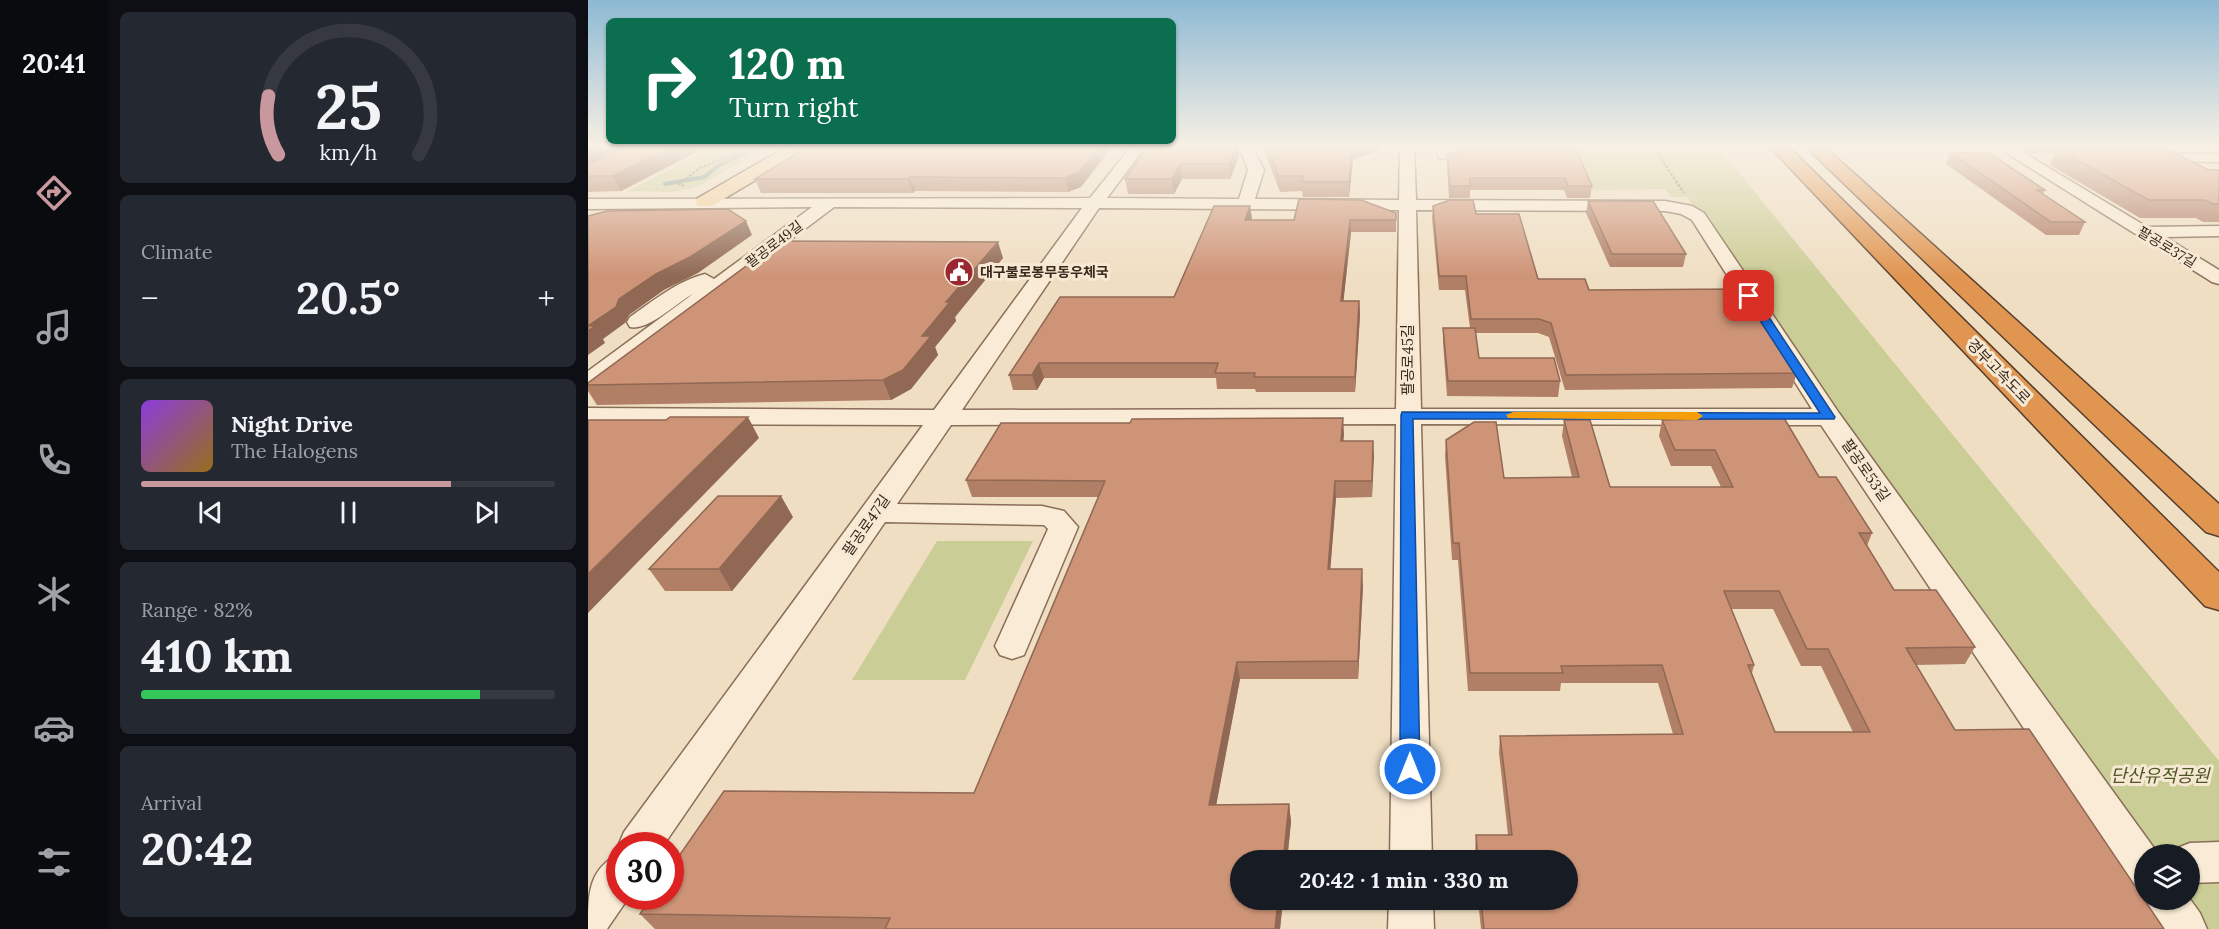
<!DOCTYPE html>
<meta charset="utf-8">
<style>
body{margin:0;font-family:Lora,"Noto Sans KR",serif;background:#242831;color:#f1f3f6;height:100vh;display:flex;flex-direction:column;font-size:22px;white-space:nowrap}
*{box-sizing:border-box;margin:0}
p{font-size:20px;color:#9ea1a6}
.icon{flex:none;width:33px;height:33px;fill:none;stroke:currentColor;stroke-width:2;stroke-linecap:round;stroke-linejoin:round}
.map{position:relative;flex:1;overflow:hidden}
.drawer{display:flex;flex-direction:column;gap:12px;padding:12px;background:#0d0f14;width:480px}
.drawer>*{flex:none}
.hud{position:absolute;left:18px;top:18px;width:570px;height:126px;border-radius:9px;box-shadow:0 2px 4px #0004;background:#0b6e4f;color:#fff;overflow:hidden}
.fabs{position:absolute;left:1546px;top:844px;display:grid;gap:12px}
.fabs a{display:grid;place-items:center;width:66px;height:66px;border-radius:50%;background:#171b24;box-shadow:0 2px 4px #0004;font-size:30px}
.speed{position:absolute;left:18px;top:832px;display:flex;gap:12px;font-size:30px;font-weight:700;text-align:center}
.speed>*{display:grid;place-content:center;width:78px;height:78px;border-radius:50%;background:#171b24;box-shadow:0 2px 4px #0004;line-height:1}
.speed .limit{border:9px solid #d22;background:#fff;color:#111}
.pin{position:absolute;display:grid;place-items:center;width:51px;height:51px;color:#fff;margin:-26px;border-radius:12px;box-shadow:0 3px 9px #0006}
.me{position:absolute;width:66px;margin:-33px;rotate:0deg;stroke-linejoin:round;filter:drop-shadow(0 0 4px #0008)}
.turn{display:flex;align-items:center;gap:21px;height:126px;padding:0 24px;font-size:27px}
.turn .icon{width:78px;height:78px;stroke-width:2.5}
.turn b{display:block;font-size:42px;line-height:51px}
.big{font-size:45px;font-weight:800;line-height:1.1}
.drawer .tile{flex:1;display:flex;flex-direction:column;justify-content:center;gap:9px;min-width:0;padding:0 21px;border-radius:9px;background:#242831}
.drawer .dial{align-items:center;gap:0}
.dial svg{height:156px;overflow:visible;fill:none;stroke:#363941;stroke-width:7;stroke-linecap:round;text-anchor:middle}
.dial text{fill:#f1f3f6;stroke:none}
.song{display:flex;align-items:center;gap:18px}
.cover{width:72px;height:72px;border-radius:9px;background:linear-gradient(135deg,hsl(270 70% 55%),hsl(40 70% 35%))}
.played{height:6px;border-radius:3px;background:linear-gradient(90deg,#c9989e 75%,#363941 75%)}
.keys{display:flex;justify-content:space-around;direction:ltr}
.heat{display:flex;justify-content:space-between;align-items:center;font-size:33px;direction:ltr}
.charge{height:9px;border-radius:4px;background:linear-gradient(90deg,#34c759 82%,#363941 0)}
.trip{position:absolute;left:642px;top:850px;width:348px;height:60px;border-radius:30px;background:#171b24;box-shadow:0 2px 4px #0004;font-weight:800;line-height:60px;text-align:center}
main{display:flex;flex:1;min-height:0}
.menu{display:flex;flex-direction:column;width:108px;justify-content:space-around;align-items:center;background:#090b0e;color:#9ea1a6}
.menu .icon{width:42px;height:42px}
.menu .selected{color:#c9989e}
.menu b{font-size:27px;color:#f1f3f6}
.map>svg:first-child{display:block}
</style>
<main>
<nav class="menu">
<b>20:41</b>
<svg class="icon selected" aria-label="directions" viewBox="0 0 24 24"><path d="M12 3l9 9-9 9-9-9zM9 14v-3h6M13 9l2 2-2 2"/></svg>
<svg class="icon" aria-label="music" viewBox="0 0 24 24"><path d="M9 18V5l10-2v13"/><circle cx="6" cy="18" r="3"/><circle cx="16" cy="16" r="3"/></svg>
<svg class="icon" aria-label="phone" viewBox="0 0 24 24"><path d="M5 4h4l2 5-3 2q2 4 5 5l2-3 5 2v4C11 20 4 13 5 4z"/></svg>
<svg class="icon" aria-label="climate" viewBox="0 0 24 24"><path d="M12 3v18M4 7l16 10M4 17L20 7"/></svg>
<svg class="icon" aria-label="car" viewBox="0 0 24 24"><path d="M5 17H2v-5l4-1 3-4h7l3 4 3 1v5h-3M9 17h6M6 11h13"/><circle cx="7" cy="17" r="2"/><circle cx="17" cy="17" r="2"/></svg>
<svg class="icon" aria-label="filters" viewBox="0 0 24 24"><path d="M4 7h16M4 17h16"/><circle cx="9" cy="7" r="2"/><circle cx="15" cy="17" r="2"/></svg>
</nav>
<section class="drawer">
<div class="tile dial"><svg viewBox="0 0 100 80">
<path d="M14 69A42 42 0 1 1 86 69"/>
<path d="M14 69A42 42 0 0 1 9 39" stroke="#c9989e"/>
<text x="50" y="56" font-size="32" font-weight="700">25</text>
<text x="50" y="72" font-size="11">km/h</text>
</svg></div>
<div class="tile"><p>Climate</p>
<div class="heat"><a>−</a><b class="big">20.5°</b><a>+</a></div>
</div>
<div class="tile">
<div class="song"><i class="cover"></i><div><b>Night Drive</b><p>The Halogens</p></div></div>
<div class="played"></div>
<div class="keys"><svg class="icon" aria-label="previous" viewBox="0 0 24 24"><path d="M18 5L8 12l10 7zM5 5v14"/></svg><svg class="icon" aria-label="pause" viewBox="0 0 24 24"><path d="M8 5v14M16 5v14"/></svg><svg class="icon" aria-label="next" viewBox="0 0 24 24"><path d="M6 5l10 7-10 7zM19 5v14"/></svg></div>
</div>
<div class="tile"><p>Range · 82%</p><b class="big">410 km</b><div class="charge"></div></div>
<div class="tile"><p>Arrival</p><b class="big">20:42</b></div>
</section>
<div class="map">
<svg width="1631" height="929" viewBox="0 0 1631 929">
<rect width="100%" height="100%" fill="#efdec2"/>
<path fill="#cbcd96" d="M125 147H180L111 186 85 192 40 191Z
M983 147H1130L1631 761V929H1613L1593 900H1602V855H1561L1099 197H1083L1077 189 999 190Z
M349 541H445L377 680H264Z"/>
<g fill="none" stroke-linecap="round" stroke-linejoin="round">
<path stroke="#6b9083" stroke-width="4" d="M77 184 116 177 130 166 168 147"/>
<g stroke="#896e59" stroke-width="3">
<path id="minor" d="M543 147H557L519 198 651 199 660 170 654 154H613L606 150 608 147H664L676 170 667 199 811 200 812 147H826L828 200 1077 201 1104 206 1116 213 1251 413 1571 855H1557V900L1602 899 1612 913 1619 929H1569L1554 900 1557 893 1542 887 1233 425 833 424 844 861H802L808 424 363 425 309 504 454 506 476 511 490 527 436 655 424 659 412 655 407 646 460 529 456 525 297 522 75 846H32V849L30 846 36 832 335 425 0 424V408L346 410 494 208 246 207 8 387 0 389V371L105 294C88 303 61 331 42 327L39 322 42 317C65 301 89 281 117 274L126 279 224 207 0 209V199L502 198ZM511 208 811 210 808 409 374 410ZM828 210 1077 211 1093 214 1104 220 1224 409H833Z
M848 147H862L863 155 861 158H851Z
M1409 147H1426L1559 227 1631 226V236L1577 237 1631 270V284L1624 282Z
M1559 154H1631V162L1554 161 1552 158Z
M1631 842V882L1602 883V855H1584L1587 849 1602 843Z
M32 853V897H41L19 929H0C0 894 0 869 32 853Z
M801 900H845L846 929H800Z"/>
</g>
<g stroke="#573d2d" stroke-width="3">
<path id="major" d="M198 147H219L216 151 124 206H110L107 202 110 198Z"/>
</g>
<g stroke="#573d2d" stroke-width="3">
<path id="highway" d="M1182 147H1201L1631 572V610L1617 606Z
M1218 147H1237L1631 504V536L1618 532Z"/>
</g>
<path stroke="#896e59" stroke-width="2" stroke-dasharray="3 1.5" stroke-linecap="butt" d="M1065 147 1096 193
M96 186 91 184 112 168 155 151 157 147"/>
<use href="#minor" fill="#f9ebd5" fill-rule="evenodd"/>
<use href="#major" fill="#f3cf99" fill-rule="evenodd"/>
<use href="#highway" fill="#e09551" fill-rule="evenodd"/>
</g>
<path fill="#b17f66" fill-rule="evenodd" d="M0 147H118L33 191 0 192Z
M524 147 493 187 480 192 327 191 325 193H173L167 179Z
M559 147H650L651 156 642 179H594L586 194H540L537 179Z
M675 147H793V150L765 159 761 197H715L714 191 692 192Z
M870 147H987L1004 186 1002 198H979L976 190H882V198H861L859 165V154L871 153Z
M1429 147H1555L1554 149 1621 170H1631V222H1615L1608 218H1552L1462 165 1467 153H1440Z
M1362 152 1457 190 1455 194 1497 222 1491 235H1458L1358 164Z
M1000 201 1098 254 1095 267H1022L998 213Z
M845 206 888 214 950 279 1001 290 1209 373 1204 388 977 390 961 337 950 333H887L891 358 972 381 970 397 859 396 855 342V328H882L877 290H851L844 218Z
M808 213V232H763L755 301H771L772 315 767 392H668L667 389H629L628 378H456L449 390H425L421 375 586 297 664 218 663 220H706Z
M415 258 367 317 368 321 347 347 350 355 323 389 303 400 9 405 0 391V383Z
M976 420 1022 487H1133L1123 466H1083L1071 436 1074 420 1231 477 1284 533 1279 546 1306 590 1387 647 1377 664 1328 665 1367 730 1576 929H893L890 900H980V861H887V852L888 835H920L911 753 912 736 1085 734 1070 683H973L972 691H880L870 560H864L857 456 858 440 916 478 984 477 974 436ZM1143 609H1185L1213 666H1233L1265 732H1187L1164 673 1166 665Z
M756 434 755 441H785L784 497 748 498 742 569 775 586 770 679H652L628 805 701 804 703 822 692 929H67L52 914 386 793 511 497H384L378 480Z
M205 517 144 591H77L61 569Z"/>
<path fill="#906853" d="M8 147H46L0 169V150Z
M84 147H118L33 191 25 176Z
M512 147H524L493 187 480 192 477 178Z
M648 147H650L651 156 642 179 641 164Z
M764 147H793V150L765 159 761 197V182Z
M592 164 594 179 586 194 584 179Z
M322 177 327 191 325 193 320 179Z
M662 206 664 218 659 233 657 220Z
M762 220 763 232 754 315 753 301Z
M158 221 164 235 110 273 76 290 41 315 37 323 15 339 17 343 0 355V326L31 299 68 274Z
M410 242 415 258 367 317 368 321 347 347 350 355 323 389 303 400 295 380 334 336 358 302Z
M771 301 772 315 767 392V377Z
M451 363 456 378 449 390 444 375Z
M160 417 171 438 0 613V574Z
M755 418 756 434 754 457 753 441Z
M785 441 786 457 784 497V481Z
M747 481 748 498 741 586 740 569Z
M193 496 205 517 144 591 131 569Z
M774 569 775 586 770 679V661Z
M649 662 652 679 625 822 621 805Z
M701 804 703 822 699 861H695Z
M690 900H695L692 929H687Z"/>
<path fill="#ce9477" stroke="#906853" stroke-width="1.5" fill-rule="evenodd" d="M0 147H8L0 150Z
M38 147H84L25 176H0V165Z
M219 147H512L490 173 477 178 322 177 320 179H167Z
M559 147H648L641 164H592L584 179H537Z
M679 147H764L761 182H714L715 176H691Z
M872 147H987L1004 186H980L977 178H881L883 186H862L859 154 872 153Z
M1576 148 1621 170H1631V204H1625L1617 200H1561L1469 149Z
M1362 152 1401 153 1457 190H1449L1497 222H1463Z
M711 199 773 200 808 213V220H762L753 301H771L767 377H666L667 373H627L630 363H451L444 375H421L472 297H586L626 206H662L657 220H706Z
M862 200H885L888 214H931L950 279H997L1001 290 1151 289 1209 373 978 375 963 323 951 319H883L878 276H851L845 206Z
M1000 201H1065L1098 254H1024Z
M140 209 158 221 102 257 68 274 31 299 28 307 0 326V216L19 211Z
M192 241 410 242 358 302H362L334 336H343L315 370 295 380 0 385V383Z
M0 326H7L0 331Z
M855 328H887L891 358H966L972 381H860Z
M82 417H160L0 574V420H78Z
M755 418 753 441H785L784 481H747L740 569H774L770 661 649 662 621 805 701 804 695 861H652V900H690L687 929H297L302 918 52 914 63 897H82V869L136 791 386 793 517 481 378 480 413 423H542L544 419Z
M1196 418 1231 477H1248L1284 533H1271L1306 590H1348L1387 647 1318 648 1367 730 1441 729 1576 929H896L893 900H980V861H890L888 835H924L912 736 1095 734 1074 665 973 666 975 673H882L871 543H865L858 440 886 422H908L916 478 991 477 976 420H1002L1022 487H1145L1127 450H1087L1074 420ZM1136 591H1191L1219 649H1240L1282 732H1187L1160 665H1166Z
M130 496H193L131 569H61Z"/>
<linearGradient id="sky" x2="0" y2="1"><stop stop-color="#8db9d4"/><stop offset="0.53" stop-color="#f8f0e4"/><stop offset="1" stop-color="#f8f0e4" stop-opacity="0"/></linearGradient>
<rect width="1631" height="277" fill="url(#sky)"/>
<path fill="#1a73e8" stroke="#114b97" stroke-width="1.5" d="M1161 292 1165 293 1247 417 1246 419H825L832 769 829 775 822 777 815 775 812 769 813 415 814 412 1232 413 1156 296Z"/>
<path fill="#f59e0b" d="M925 412H1109L1115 416 1109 420 920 418 918 415Z"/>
<defs>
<g id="civic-disc" transform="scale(1.5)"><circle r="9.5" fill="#992832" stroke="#f6e8d2"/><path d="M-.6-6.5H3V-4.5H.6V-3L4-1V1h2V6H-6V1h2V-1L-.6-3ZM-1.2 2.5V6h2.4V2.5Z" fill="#fff"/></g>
</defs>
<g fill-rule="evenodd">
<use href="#civic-disc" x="371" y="272"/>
</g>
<g text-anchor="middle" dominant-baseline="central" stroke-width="6" stroke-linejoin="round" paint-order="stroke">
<g font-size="14" fill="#38281d" stroke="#f6e8d2">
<text transform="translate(186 244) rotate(-37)">팔공로49길</text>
<text transform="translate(1579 247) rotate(31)">팔공로37길</text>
</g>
<g font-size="14" font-weight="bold" fill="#38281d" stroke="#f6e8d2" text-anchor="start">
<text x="392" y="272">대구불로봉무동우체국</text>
</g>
<g font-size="15" fill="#38281d" stroke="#f6e8d2">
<text transform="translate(819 360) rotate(-90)">팔공로45길</text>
<text transform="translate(1411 371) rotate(46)">경부고속도로</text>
<text transform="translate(1278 470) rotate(55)">팔공로53길</text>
<text transform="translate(278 525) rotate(-55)">팔공로47길</text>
</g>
<g font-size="18" font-style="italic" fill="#4d5523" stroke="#f6e8d2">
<text x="1572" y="775">단산유적공원</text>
</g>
</g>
</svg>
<div class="fabs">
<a><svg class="icon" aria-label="layers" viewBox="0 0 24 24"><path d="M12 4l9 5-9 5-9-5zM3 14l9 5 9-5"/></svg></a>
</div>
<div class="speed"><div class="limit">30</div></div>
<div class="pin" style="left:1161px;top:296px;background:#d93025"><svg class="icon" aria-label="arrive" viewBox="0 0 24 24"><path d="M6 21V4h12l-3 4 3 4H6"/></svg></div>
<svg class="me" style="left:822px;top:769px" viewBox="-20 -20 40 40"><circle r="17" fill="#1a73e8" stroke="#fff" stroke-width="3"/><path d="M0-11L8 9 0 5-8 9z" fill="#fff"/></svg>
<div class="trip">20:42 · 1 min · 330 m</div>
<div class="hud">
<div class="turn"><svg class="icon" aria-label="right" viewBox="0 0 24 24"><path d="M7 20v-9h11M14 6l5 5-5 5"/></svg><div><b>120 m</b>Turn right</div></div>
</div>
</div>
</main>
